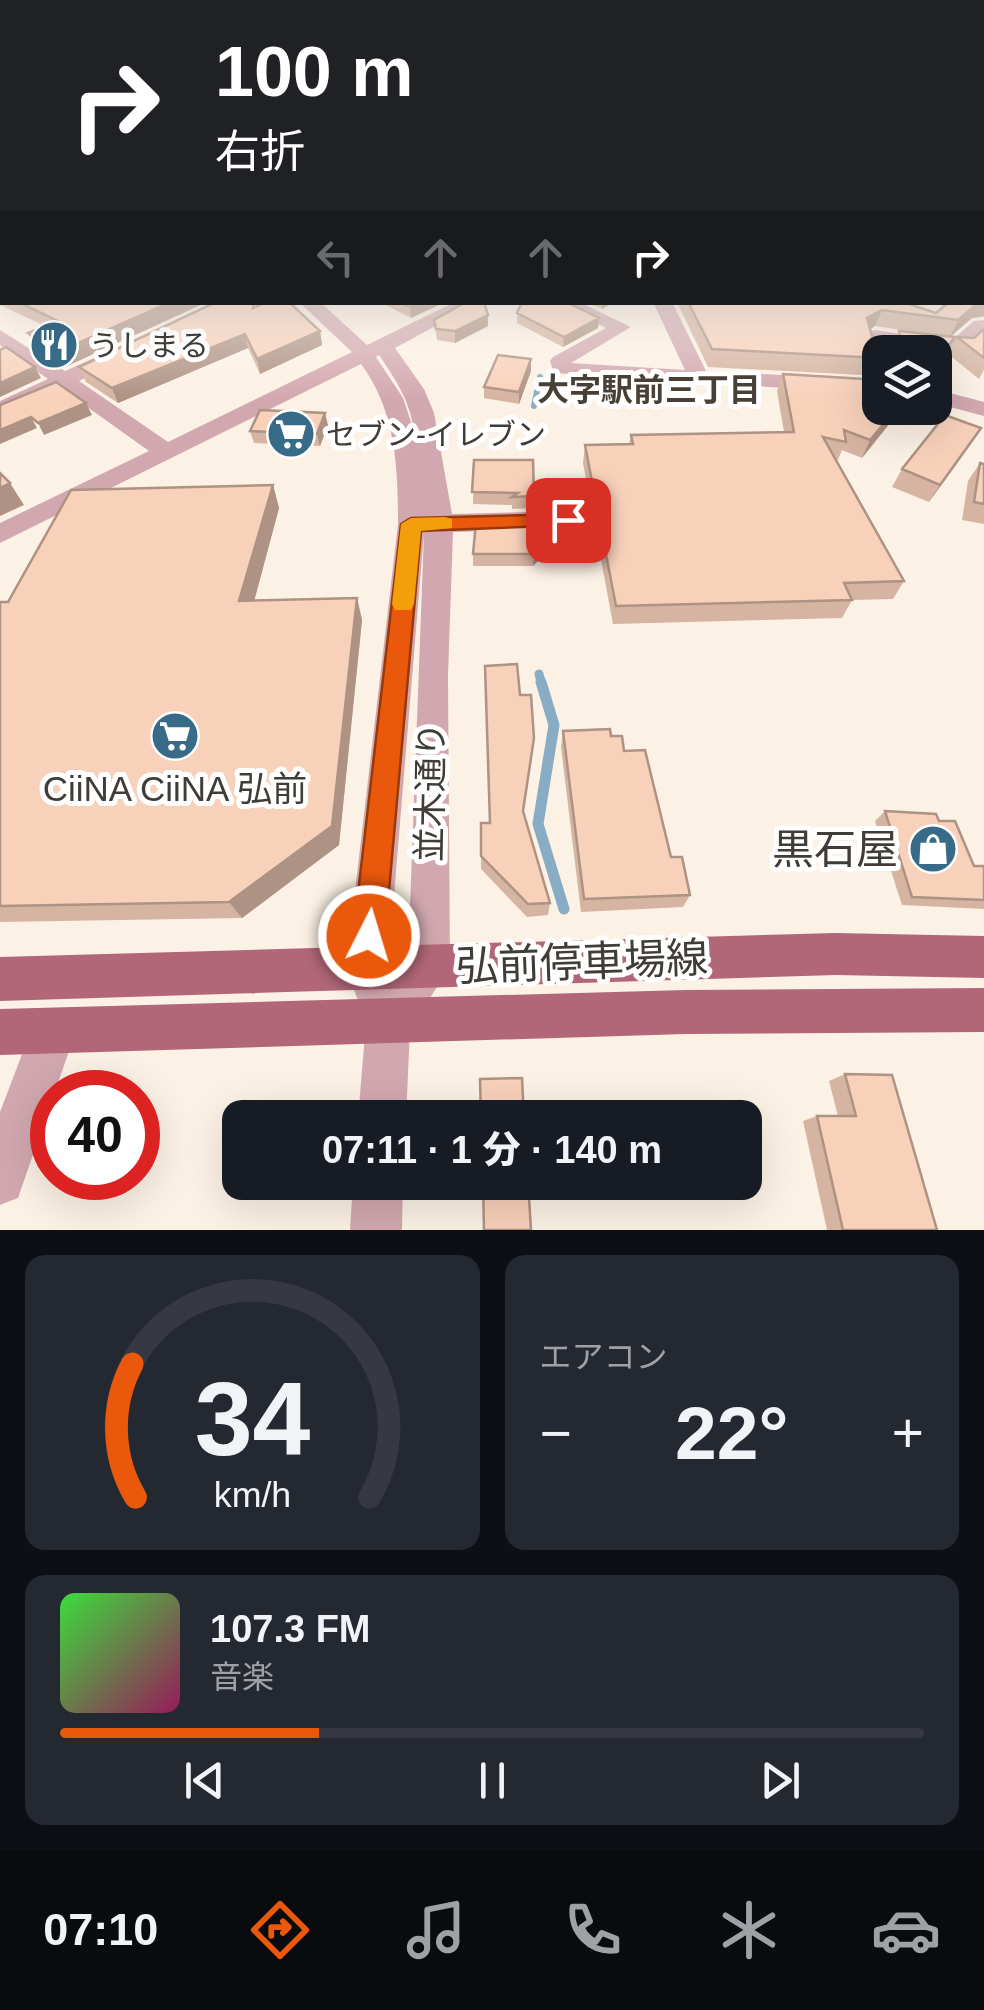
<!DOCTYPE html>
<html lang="ja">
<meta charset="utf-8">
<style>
body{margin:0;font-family:Arial,"Noto Sans JP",sans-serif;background:#242831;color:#f1f3f6;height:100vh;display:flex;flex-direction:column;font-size:38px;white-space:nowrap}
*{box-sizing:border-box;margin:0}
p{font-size:32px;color:#9ea1a6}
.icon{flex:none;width:55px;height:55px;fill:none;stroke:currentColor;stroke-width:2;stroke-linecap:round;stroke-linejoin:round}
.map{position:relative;height:1230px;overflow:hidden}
.panel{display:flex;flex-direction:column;gap:25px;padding:25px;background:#0d0f14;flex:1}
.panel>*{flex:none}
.guide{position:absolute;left:0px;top:0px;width:985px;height:305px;box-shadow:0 10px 40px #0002;background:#202124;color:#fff;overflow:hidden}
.buttons{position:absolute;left:862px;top:335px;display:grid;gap:20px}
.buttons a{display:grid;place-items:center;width:90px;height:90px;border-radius:20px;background:#171b24;box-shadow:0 10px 40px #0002;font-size:50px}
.speed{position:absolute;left:30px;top:1070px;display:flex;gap:20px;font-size:50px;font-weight:700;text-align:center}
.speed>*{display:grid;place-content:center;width:130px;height:130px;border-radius:50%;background:#171b24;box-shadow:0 10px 40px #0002;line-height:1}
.speed .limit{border:15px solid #d22;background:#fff;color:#111}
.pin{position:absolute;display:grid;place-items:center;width:85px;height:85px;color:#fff;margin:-42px;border-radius:20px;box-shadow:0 5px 15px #0006}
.me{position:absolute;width:110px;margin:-55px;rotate:5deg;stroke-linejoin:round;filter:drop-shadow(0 0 8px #0008)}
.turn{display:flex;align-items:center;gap:35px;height:210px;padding:0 50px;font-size:45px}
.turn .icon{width:130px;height:130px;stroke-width:2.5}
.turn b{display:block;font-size:70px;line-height:85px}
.lanes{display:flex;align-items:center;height:95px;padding:0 50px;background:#0003;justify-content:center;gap:50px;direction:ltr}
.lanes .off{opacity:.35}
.big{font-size:75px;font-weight:800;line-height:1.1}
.panel .card{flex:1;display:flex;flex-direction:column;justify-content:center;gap:15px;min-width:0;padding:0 35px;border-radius:20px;background:#242831}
.panel .dial{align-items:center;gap:0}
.dial svg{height:260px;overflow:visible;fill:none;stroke:#363941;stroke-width:7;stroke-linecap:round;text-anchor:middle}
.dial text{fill:#f1f3f6;stroke:none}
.song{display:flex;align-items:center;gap:30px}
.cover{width:120px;height:120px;border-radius:15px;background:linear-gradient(135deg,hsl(120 70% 55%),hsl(330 70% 35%))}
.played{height:10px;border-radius:5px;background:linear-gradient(90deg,#ea580c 30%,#363941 30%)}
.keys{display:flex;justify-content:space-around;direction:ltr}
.heat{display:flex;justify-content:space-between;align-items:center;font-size:55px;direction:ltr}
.panel .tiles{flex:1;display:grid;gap:25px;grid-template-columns:1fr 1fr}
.card:last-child{grid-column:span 2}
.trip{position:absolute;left:222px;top:1100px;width:540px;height:100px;border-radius:20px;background:#171b24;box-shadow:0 10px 40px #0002;font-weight:800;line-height:100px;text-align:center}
.tabs{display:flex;height:160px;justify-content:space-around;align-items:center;background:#090b0e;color:#9ea1a6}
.tabs .icon{width:70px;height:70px}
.tabs .current{color:#ea580c}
.tabs b{font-size:45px;color:#f1f3f6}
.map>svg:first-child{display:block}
</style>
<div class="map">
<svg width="984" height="1230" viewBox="0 0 984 1230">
<rect width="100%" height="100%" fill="#fcf1e5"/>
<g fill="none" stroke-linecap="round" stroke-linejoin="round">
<path stroke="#87acc4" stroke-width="6" d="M534 406 540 377"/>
<path stroke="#87acc4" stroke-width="9" d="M539 674 542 685"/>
<path stroke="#87acc4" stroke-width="11" d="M541 682 554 725 538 824 564 909"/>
<path fill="#d2a8b0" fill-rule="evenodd" d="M299 302H320L367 345 455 302H480L395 348 424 389 434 413 452 514 568 511 577 514 581 520 577 526 568 529 453 532 448 676 450 967 410 1029 406 1118H358L366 1022 346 968 398 524C398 468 396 411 361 364L0 543V523L149 451 62 389 0 416V401L48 379 0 345V330L65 371 110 351H124L127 355 124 359 79 381 168 442 352 352ZM379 355C396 380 410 401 414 431L403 398 376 357ZM424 533 408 960 393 979 388 968Z
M553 302H579L631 327 571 363 685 370 653 302H672L706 371 880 380V394L554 373 550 361 553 357 606 328Z
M984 320V333L962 352 886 344 889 352H880V365L870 359 864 336 874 330 951 341 974 321Z
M935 389 984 402V416L935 403Z
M53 1008 69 1015 76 1031 18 1198 0 1205V1112L37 1015Z
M353 1182H403L402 1230H350Z"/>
<path fill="#b16778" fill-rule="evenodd" d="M836 933 984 936V978L836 975 0 1001V957Z
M984 988V1032L685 1034 0 1055V1009L685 990Z"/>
</g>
<path fill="#d5b4a1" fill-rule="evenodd" d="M0 228H2V302H207L65 367 35 348 28 333 45 326 0 305Z
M984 275V317L972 318 950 337 946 354 880 352V376L708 367 677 302H903L936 313ZM875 326 936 335 899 331 896 338 891 339 886 351 874 343 870 329Z
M380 302H445L411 318Z
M588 302H614L602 309Z
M258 306 320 331 322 345 260 374 248 348 118 403 86 382 79 367Z
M517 313 598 328 563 347 517 323Z
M434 320 488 326 455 343 437 340Z
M984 329V370L979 379 948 354 957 337 974 338Z
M531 371 519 404 484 398V387Z
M783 374 902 408 862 458 842 450 838 460 835 459 904 581 893 599 852 600 842 618 613 624 583 463 585 445 629 444 631 435 784 432 777 391Z
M328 425 320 446 254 443 250 431Z
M970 445 929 502 892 487 902 469Z
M474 460 534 496V508L512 509V505L473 504Z
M980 463 984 464V524L962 520 968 481Z
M273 485 279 508 254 601 357 598 362 620 339 845 242 918 0 922V602H8Z
M546 542 545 554 533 566H473V554Z
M520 695 532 754 523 814 550 903 548 915 527 917 481 869V823H490Z
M563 731 611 736 690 895 683 907 581 912 561 747Z
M885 811 939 821 974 866H984V909L902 905 875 821Z
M845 1074 937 1230H827L803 1121 817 1116H838L829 1081Z"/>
<path fill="#ae9283" d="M982 301H984V316L972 318 950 337 958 320Z
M171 302H207L65 367 58 352Z
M421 302H445L411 318 410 307Z
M602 302H614L602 309Z
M882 310 875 326 861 335 867 318Z
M488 315V326L455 343V331Z
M599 318 598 328 563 347 564 337Z
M320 331 322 345 260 374 257 359Z
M245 334 248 348 118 403 112 388Z
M955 337 946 354 935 367V361Z
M531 359V371L519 404V392Z
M35 367 41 378 0 397V383Z
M86 403 92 415 44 435 38 423Z
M897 408H902L862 458 870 440Z
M325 413 328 425 320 446 317 434Z
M31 417 37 428 0 444V430Z
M981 428 970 445 929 502 940 485Z
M10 483 24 505 0 516V488Z
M273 485 279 508 248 624 239 601Z
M546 542 545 554 533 566 534 554Z
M357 598 362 620 339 845 242 918 229 902Z"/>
<path fill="#f8d1bb" stroke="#ae9283" stroke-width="2.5" d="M0 228H2V295L0 294Z
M982 228H984V252H982Z
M984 275V301H982V276Z
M18 302H171L58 352 28 333 58 321Z
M216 302H254L253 308 266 302H289L320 331 257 359 245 334 112 388 79 367Z
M400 302H421L410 307Z
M466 302H484L488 315 455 331 436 329 434 320Z
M522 302H566L599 318 564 337 517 313Z
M688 302H903L936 313 949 302H979L958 320 882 310 867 318 874 343 886 351 891 350V339L900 337 899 331 955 337 935 361V352H880V358L712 349Z
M984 329V358L957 337 974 338Z
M6 347 35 367 0 383V350Z
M498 355 531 359 519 392 484 387Z
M783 374 880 380V408H897L870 440 844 430 846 442 823 437 904 581 844 583 852 600 616 606 585 445 633 444 631 435 794 432Z
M56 382 86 403 38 423 31 417 0 430V405Z
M260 410 325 413 317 434 250 431Z
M945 415 981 428 940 485 902 469Z
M474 460H533L534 496 512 497 518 493 472 492Z
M980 463 984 464V504L974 502Z
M0 473 10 483 0 488Z
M273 485 239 601 357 598 332 826 229 902 0 906V602H8L71 490Z
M545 521 546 542 534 554H473L476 523Z
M517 664 520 695H531L534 738 523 811 550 903 528 904 481 856V823H490L485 666Z
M610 729 611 736H622L624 751 645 750 671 857H682L690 895 584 899 563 731Z
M885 811 936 814 939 821H955L974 866H984V900L912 897Z
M845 1074 892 1075 937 1230H843L817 1116H856Z
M522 1078 524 1118H481L480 1079Z
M483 1182H528L531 1230H484Z"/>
<linearGradient id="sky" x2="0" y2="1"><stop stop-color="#81b1da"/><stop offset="0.57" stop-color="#fef9f3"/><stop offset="1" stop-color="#fef9f3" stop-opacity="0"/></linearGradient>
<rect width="984" height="400" fill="url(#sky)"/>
<path fill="#ea580c" stroke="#983908" stroke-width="2.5" d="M568 514 578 520 575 525 421 531 385 936 380 947 369 952 358 947 353 936 401 524 411 518Z"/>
<path fill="#f59e0b" d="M445 517 452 519V528L421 531 414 604 411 610H395L392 604 401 524 411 518Z"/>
<defs>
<g id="restaurant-disc" transform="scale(2.5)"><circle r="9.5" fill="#376b88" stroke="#fff"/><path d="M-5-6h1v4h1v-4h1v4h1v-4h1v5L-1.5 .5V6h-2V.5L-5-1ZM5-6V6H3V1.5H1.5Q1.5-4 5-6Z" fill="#fff"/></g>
<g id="supermarket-disc" transform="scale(2.5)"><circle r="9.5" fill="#376b88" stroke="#fff"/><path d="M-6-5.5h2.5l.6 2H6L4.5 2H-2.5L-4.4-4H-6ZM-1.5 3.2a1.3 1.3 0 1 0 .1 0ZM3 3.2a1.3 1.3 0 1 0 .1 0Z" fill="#fff"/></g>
<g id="shop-disc" transform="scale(2.5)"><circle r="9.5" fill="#376b88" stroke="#fff"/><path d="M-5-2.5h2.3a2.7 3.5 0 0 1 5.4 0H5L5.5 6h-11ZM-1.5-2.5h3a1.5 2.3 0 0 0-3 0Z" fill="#fff"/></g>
</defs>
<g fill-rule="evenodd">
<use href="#restaurant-disc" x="54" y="345"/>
<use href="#supermarket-disc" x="291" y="434"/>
<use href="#supermarket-disc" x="175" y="736"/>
<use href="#shop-disc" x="933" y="849"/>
</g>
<g text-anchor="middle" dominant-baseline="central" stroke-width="10" stroke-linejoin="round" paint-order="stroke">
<g font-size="30" fill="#403c37" stroke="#fff" text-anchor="start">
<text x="89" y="345">うしまる</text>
<text x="326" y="434">セブン-イレブン</text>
</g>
<g font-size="32" font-weight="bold" fill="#484036" stroke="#fff">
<text x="649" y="390">大字駅前三丁目</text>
</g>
<g font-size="35" fill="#403c37" stroke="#fff">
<text x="175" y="788">CiiNA CiiNA 弘前</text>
</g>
<g font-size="35" fill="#403c37" stroke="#fff">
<text transform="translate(430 792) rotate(-89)">並木通り</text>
</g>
<g font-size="42" fill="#403c37" stroke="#fff" text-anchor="end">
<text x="898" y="849">黒石屋</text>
</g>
<g font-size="42" fill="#403c37" stroke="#fff">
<text transform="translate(582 962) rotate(-2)">弘前停車場線</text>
</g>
</g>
</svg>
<div class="buttons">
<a><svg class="icon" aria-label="layers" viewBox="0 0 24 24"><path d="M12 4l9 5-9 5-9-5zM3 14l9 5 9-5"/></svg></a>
</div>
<div class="speed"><div class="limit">40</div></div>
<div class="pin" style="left:568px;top:520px;background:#d93025"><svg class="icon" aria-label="arrive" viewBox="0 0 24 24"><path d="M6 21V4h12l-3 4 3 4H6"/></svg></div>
<svg class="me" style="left:369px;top:936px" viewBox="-20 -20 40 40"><circle r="17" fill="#ea580c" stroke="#fff" stroke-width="3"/><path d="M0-11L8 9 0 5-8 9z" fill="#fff"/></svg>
<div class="trip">07:11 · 1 分 · 140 m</div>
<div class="guide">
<div class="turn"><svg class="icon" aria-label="right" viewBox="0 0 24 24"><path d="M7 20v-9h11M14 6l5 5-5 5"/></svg><div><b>100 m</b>右折</div></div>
<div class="lanes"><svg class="icon off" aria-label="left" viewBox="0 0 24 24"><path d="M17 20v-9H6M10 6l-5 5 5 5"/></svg><svg class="icon off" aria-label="ahead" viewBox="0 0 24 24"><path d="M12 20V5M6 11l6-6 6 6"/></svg><svg class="icon off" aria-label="ahead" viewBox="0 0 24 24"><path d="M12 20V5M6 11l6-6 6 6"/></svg><svg class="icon" aria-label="right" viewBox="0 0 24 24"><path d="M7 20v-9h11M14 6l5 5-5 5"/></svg></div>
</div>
</div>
<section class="panel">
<div class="tiles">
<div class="card dial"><svg viewBox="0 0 100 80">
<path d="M14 69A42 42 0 1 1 86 69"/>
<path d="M14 69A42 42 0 0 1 13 28" stroke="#ea580c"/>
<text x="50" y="56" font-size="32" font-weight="700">34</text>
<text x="50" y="72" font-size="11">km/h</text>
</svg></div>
<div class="card"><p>エアコン</p>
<div class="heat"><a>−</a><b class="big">22°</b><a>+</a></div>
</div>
<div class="card">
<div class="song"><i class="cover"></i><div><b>107.3 FM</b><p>音楽</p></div></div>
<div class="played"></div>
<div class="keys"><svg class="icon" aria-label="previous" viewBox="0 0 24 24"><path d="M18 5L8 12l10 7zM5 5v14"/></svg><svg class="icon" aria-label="pause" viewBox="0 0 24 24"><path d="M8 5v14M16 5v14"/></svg><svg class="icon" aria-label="next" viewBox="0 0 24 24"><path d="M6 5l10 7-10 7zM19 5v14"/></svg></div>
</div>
</div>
</section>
<nav class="tabs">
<b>07:10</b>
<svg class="icon current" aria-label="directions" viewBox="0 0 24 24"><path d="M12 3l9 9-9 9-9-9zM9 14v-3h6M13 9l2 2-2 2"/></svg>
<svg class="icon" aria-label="music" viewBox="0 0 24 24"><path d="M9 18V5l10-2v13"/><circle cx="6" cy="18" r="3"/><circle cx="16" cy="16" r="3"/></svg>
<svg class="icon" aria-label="phone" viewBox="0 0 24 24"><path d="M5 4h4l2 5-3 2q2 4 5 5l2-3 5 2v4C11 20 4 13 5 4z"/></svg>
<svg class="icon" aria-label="climate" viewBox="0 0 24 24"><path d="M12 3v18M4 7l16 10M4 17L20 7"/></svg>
<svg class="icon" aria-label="car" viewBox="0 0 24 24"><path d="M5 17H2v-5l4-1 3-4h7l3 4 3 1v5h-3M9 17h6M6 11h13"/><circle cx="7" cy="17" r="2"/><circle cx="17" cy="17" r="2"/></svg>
</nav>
